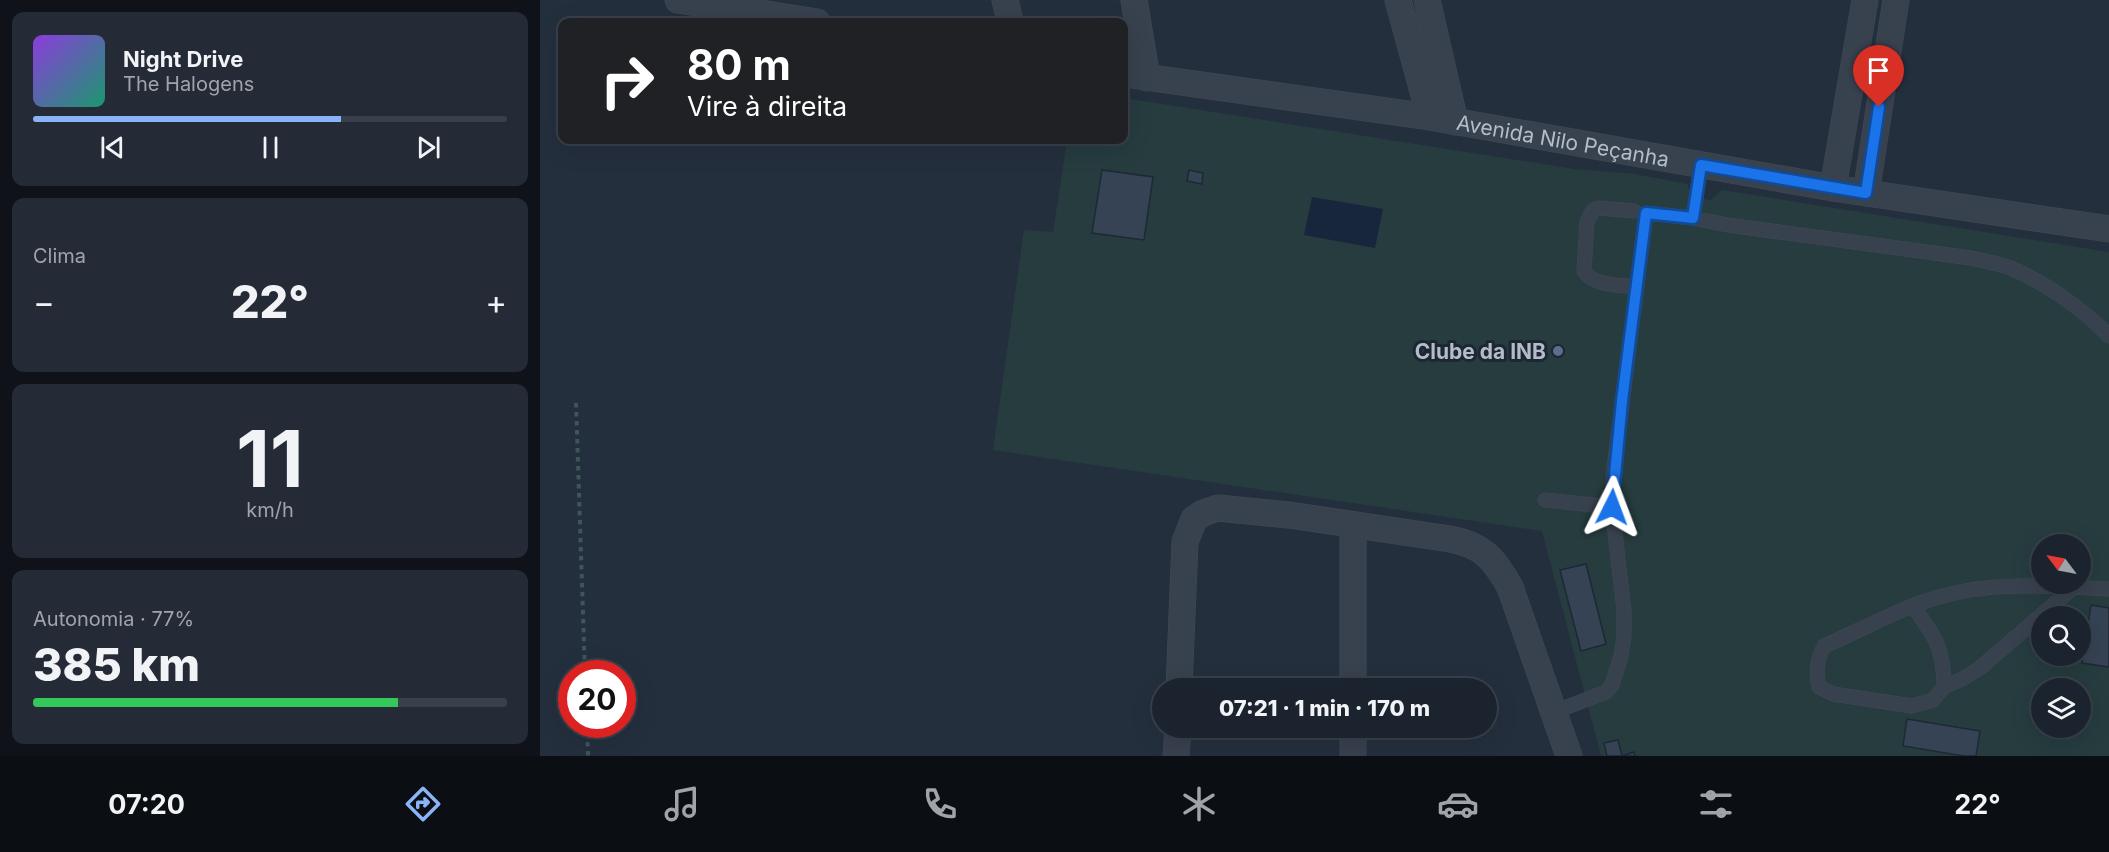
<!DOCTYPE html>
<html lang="pt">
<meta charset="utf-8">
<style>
body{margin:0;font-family:Inter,sans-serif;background:#242b36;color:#f1f3f6;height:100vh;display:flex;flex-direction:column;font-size:22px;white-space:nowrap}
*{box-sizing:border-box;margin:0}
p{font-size:20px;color:#a0a4aa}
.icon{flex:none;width:33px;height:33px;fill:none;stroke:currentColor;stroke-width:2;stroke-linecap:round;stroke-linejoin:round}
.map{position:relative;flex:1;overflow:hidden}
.side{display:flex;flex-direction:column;gap:12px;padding:12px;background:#0f1319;width:540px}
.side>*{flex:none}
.hud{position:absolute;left:18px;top:18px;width:570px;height:126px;border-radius:12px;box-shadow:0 6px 24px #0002,0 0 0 2px #39404a;background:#202124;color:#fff;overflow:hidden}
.needle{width:39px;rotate:302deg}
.fabs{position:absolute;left:1491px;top:534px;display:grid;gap:12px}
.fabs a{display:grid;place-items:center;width:60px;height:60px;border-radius:50%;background:#1b232e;box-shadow:0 6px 24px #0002,0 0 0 2px #39404a;font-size:30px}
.speed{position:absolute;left:18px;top:660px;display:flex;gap:12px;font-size:30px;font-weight:700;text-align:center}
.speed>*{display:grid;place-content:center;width:78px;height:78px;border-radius:50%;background:#1b232e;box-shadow:0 6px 24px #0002,0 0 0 2px #39404a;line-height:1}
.speed .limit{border:9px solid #d22;background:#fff;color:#111}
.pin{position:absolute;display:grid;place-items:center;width:51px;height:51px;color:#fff;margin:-62px -26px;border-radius:50% 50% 50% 0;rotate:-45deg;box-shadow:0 0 6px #0007}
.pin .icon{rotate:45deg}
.me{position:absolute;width:66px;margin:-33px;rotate:3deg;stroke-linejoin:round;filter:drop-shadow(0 0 4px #0008)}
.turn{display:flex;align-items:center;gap:21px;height:126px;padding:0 30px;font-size:27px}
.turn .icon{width:78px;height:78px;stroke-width:2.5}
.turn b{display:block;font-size:42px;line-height:51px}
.big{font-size:45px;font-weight:800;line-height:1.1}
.side .card{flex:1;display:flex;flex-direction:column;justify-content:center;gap:9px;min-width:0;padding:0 21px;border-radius:12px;background:#242b36}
.side .dial{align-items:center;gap:0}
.dial b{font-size:78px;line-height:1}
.song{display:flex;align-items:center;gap:18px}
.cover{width:72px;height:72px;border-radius:9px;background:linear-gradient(135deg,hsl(270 70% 55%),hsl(160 70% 35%))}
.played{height:6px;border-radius:3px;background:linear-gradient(90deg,#8ab4f8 65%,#39404a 65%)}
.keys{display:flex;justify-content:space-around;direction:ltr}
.heat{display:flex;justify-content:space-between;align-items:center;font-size:33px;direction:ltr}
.charge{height:9px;border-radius:4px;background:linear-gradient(90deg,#34c759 77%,#39404a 0)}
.trip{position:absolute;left:612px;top:678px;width:345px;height:60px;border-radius:30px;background:#1b232e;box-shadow:0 6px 24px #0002,0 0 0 2px #39404a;font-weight:800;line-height:60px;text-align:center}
.tabs{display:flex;height:96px;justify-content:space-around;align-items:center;background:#0b0e12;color:#a0a4aa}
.tabs .icon{width:42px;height:42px}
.tabs .selected{color:#8ab4f8}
.tabs b{font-size:27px;color:#f1f3f6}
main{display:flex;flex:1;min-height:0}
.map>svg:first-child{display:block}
</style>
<main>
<section class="side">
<div class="card">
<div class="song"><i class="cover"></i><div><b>Night Drive</b><p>The Halogens</p></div></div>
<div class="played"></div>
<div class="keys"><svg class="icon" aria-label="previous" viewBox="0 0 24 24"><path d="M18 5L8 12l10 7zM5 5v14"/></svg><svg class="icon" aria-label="pause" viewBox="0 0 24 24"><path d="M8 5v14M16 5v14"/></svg><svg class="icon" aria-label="next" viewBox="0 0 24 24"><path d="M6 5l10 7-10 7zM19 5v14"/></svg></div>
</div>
<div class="card"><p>Clima</p>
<div class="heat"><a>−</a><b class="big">22°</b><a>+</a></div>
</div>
<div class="card dial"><b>11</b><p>km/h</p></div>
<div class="card"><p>Autonomia · 77%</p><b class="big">385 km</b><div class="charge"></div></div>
</section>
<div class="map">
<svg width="1569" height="756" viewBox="0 0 1569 756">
<rect width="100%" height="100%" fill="#242f3e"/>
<path fill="#263c3f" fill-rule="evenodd" d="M584 98 1034 169 1095 174 1147 184 1152 197 1171 200 1182 190 1569 252V756H1061L1002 531 453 450 484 230 513 232 527 140H584ZM1502 544H1540V584H1502ZM1502 616H1540V656H1502ZM1502 688H1540V728H1502Z"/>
<path fill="#17263c" d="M772 197 843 209 835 248 764 235Z"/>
<path fill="#364354" stroke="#1f2835" stroke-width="1.5" d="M562 170 613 177 604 240 552 233Z
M649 170 663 173 662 184 647 181Z
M1046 564 1066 644 1041 651 1020 570Z
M1551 605 1569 608V667L1542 663Z
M1367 719 1440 731 1436 756H1424L1363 746Z
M1078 740 1082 756 1094 752 1095 756H1067L1064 743Z"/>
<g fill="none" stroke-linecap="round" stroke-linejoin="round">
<g stroke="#414a57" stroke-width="15">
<path id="lane" d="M1094 211 1059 208 1053 210 1047 222 1044 271C1053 286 1081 285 1097 287
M1153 218 1188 225 1431 258C1443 261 1456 263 1468 267 1503 281 1543 309 1569 336
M1005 500 1072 507
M1373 606C1395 636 1404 649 1404 687L1393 700 1372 706 1293 694 1279 687C1275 672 1277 660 1284 646 1322 630 1359 608 1399 597 1454 581 1512 586 1569 589
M1404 687 1424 678 1440 668 1534 587
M1014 712 1066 692 1072 685 1081 656 1084 636V611L1072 507 1073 476 1106 213 1153 218 1161 165"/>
</g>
<g stroke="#414a57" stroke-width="27">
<g id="street">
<path d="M138 0 277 22"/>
<path d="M465 0 470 22"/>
<path d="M594 0 607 78"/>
<path d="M858 0 890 117"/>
<path d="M887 0 915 122"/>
<path id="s1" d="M584 74 890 117 1293 188 1569 229"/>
<path d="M1293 188 1325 0"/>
<path d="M1326 193 1356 0"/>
<path d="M813 525V688"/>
<path d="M639 688 645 542 654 519 663 513 678 508 749 515 910 539C943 545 954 559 970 587L1029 756"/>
<path d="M636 756 638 728"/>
<path d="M813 756V728"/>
</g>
</g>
<path stroke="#3f5557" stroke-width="4" stroke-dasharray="4.5 4.5" stroke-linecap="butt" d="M36 403 45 674
M47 724 48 756"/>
<use href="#lane" stroke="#38414e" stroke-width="14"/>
<use href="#street" stroke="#38414e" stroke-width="26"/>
</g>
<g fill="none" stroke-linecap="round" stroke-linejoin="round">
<g stroke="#114b97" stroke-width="15">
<path id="route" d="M1072 507 1082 401 1106 213 1153 218 1161 165 1326 193 1339 107"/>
</g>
<use href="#route" stroke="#1a73e8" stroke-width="10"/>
</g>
<circle fill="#5c6f8a" stroke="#1d2633" stroke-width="2" cx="1018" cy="351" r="6"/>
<g text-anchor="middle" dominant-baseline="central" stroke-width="6" stroke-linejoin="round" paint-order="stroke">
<g font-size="21" fill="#b4bcc9" stroke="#1d2633">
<text stroke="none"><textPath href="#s1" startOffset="444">Avenida Nilo Peçanha</textPath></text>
</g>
<g font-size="21" font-weight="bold" fill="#b4bcc9" stroke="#1d2633" text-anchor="end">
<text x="1006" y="351">Clube da INB</text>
</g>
</g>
</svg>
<div class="fabs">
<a><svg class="needle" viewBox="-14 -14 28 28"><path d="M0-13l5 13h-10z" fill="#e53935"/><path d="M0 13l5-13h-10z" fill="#a0a4aa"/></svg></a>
<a><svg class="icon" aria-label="search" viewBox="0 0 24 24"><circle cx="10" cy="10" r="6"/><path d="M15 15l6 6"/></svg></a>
<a><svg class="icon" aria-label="layers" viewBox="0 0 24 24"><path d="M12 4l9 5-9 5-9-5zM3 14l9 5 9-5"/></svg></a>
</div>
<div class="speed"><div class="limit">20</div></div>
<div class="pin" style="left:1339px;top:107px;background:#d93025"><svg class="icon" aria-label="arrive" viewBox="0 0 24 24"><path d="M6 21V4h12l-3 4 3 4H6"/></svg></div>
<svg class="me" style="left:1072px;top:507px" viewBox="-20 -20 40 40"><path d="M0-17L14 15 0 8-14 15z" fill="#1a73e8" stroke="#fff" stroke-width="4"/></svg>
<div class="trip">07:21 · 1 min · 170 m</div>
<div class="hud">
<div class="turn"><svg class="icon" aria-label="right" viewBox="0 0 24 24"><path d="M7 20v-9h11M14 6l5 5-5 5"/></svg><div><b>80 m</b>Vire à direita</div></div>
</div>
</div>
</main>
<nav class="tabs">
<b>07:20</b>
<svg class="icon selected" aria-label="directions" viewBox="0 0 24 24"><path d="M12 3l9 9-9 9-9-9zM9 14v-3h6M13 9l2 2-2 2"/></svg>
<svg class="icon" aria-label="music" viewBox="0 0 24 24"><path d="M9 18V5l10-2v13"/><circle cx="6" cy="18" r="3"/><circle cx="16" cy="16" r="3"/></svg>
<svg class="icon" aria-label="phone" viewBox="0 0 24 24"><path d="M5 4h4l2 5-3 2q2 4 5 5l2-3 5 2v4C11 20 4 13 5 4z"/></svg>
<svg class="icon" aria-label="climate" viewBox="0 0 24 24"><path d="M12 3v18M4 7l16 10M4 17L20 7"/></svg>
<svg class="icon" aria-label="car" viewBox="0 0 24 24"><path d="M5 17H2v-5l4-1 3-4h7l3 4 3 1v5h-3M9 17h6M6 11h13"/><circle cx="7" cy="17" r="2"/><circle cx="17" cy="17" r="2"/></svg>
<svg class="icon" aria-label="filters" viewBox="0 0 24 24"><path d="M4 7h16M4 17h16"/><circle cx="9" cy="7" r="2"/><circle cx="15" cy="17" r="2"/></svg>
<b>22°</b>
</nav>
